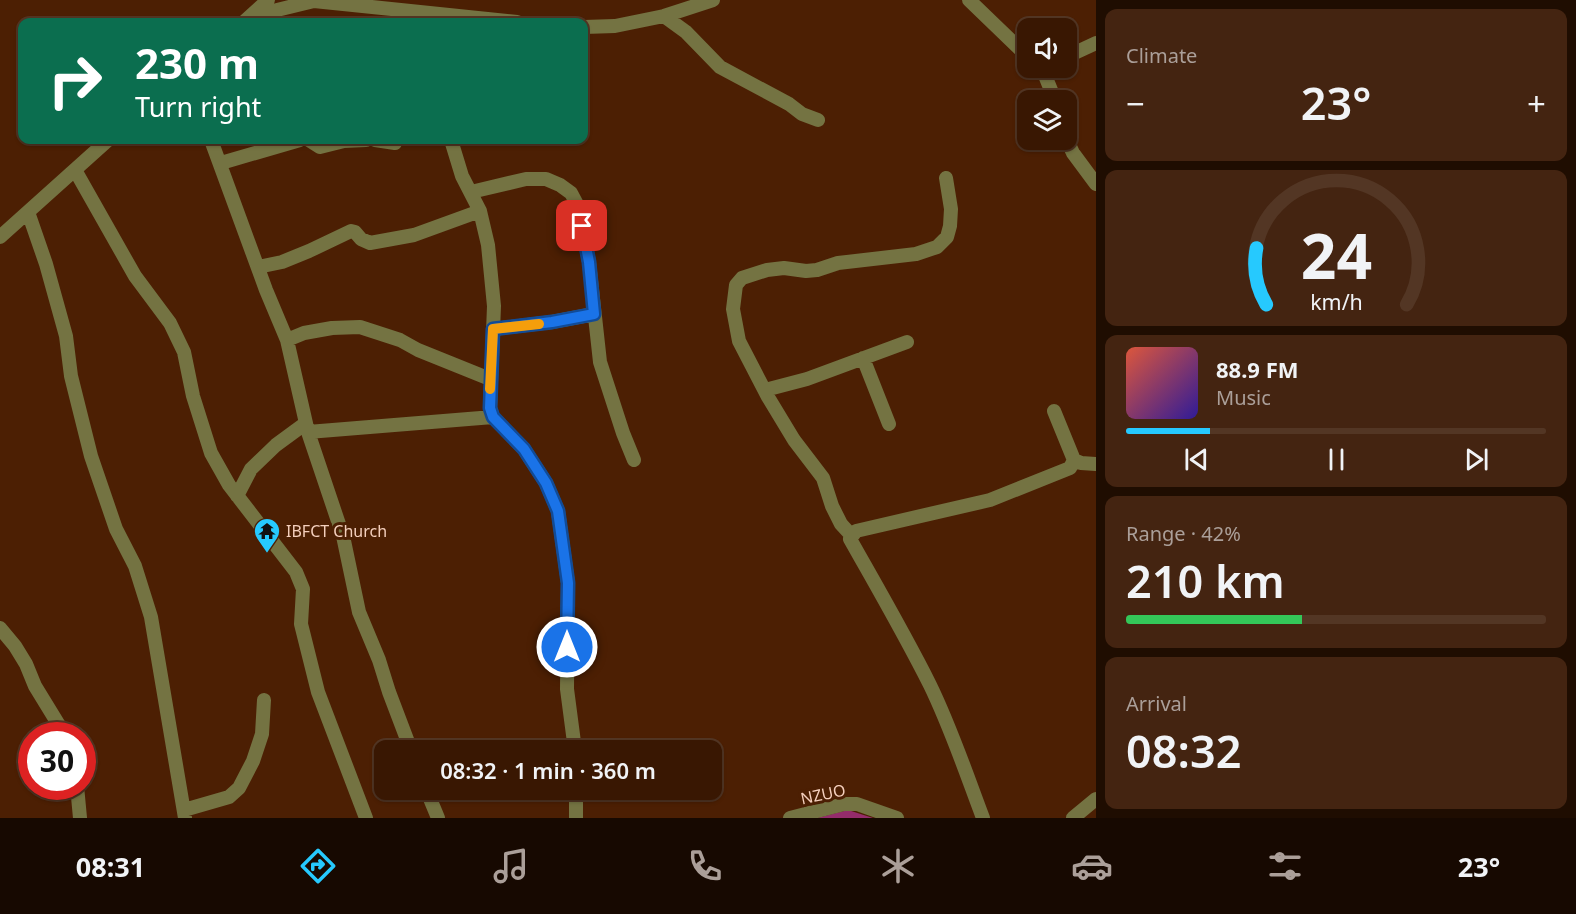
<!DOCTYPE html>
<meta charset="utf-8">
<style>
body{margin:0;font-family:"Noto Sans",sans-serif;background:#442411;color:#f1f3f6;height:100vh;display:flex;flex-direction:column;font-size:22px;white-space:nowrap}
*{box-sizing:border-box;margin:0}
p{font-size:20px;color:#ab9f99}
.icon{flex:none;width:33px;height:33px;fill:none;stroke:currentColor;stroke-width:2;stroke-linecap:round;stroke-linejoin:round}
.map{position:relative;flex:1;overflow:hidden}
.sheet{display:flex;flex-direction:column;gap:9px;padding:9px;background:#1f0d01;width:480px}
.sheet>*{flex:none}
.hud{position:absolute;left:18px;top:18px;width:570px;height:126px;border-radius:12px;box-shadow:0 2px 4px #0004,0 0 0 2px #533624;background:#0b6e4f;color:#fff;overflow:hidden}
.fabs{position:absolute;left:1017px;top:18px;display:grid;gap:12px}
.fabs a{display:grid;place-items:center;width:60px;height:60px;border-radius:12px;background:#391702;box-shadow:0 2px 4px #0004,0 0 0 2px #533624;font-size:30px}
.speed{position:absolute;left:18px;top:722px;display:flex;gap:12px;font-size:30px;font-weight:700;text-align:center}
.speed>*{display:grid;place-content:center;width:78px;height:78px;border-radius:50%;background:#391702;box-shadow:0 2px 4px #0004,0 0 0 2px #533624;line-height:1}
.speed .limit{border:9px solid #d22;background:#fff;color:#111}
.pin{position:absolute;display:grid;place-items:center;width:51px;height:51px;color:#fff;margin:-26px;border-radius:12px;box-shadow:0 3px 9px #0006}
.me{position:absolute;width:66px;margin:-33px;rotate:0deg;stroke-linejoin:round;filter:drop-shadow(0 0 4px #0008)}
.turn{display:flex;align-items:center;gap:21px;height:126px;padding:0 18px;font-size:27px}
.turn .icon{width:78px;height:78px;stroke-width:2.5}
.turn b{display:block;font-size:42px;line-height:51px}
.big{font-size:45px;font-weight:600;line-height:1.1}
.sheet .tile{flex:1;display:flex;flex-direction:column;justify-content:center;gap:9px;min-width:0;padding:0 21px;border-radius:12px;background:#442411}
.sheet .dial{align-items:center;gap:0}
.dial svg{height:156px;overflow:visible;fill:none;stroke:#533624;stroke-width:7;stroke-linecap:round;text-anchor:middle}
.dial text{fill:#f1f3f6;stroke:none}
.song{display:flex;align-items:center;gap:18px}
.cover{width:72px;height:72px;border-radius:9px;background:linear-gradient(135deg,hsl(10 70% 55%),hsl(250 70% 35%))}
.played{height:6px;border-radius:3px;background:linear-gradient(90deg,#26c9fe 20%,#533624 20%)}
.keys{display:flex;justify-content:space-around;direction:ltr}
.heat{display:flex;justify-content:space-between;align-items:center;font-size:33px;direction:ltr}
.charge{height:9px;border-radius:4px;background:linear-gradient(90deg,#34c759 42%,#533624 0)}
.trip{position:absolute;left:374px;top:740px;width:348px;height:60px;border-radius:12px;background:#391702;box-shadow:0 2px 4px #0004,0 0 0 2px #533624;font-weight:600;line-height:60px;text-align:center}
.menu{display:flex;height:96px;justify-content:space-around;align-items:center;background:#170901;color:#ab9f99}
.menu .icon{width:42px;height:42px}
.menu .active{color:#26c9fe}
.menu b{font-size:27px;color:#f1f3f6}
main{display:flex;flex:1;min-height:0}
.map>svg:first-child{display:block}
</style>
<main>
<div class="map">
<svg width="1096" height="818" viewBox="0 0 1096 818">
<rect width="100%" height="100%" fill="#4c1f03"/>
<path fill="#942c6b" d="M848 810 873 818H817Z"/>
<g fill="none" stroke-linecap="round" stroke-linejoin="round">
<path stroke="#747342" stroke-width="14" d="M969 0 1028 57
M664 16 686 32 720 67 789 104 802 114 818 120
M245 21 268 0
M250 22 277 10 314 1 517 22
M584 27 615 26 664 16 713 0
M1066 57 1096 43
M1042 68 1055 100
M1066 138 1073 153 1096 184
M211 140 266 290 287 340 308 432 343 536 359 612 379 660 389 692 411 750
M309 140 320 147 344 141 366 140
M375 140 395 143
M451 140 462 176 480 211 488 245 494 306 490 408 493 417 524 449 546 483 558 511 568 583 567 689 575 750
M221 163 300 140
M75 170 135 276 170 323 184 352 193 396 211 453 229 485 296 572 303 589 301 624 318 692 366 818
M471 192 526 179H546L560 185 571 193 579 208 589 262 600 362 623 433 634 460
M28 212 46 264 66 336 71 376 91 456 116 529 135 566 151 617 185 818
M0 237 108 140
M258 267 282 262 309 251 351 231 355 232 361 239 370 243 414 235 480 211
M493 329 552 322 594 314
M287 340 304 333 332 328 360 327 400 340 418 350 490 379
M863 358 889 424
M765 390 807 379 907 342
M308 432 493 417
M1074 460 1081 463 1096 464
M237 496 251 469 276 445 306 423
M852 536 841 524 832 506 823 478 794 440 768 397 739 341 733 309 736 285 742 278 767 270 784 268 806 271 817 270 838 263 916 254 937 247 947 237 950 226 951 209 946 178
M0 628 15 646 26 664 35 686 65 735
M77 786 80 818
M426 789 438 818
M576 789V818
M184 810 229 797 239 788 253 761 262 734 264 700
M790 818 844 804H857L897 818
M983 818C966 773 951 728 930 685 905 635 877 587 850 539L856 531 990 500 1070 468 1074 460 1054 411
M1073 818 1096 799"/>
</g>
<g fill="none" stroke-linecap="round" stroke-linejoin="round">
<g stroke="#114b97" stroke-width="15">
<path id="route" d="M567 647 568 583 558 511 546 483 524 449 493 417 490 408 493 329 552 322 594 314 589 262 582 226"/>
</g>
<use href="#route" stroke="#1a73e8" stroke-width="10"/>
<path stroke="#f59e0b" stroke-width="10" d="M490 389 493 329 539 324"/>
</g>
<defs>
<g id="temple-pin" transform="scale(1.35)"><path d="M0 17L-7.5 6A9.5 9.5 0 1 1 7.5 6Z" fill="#26c9fe" stroke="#4c1f03"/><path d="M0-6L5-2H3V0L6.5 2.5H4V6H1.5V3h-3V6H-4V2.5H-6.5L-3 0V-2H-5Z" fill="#111"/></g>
</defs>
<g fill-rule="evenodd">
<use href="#temple-pin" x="267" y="531"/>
</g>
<g text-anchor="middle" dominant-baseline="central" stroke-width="6" stroke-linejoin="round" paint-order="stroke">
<g font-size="16" fill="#f4cfbd" stroke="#4c1f03" text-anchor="start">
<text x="286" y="531">IBFCT Church</text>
</g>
<g font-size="16" fill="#f4cfbd" stroke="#4c1f03">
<text transform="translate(823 794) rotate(-12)">NZUO</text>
</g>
</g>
</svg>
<div class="fabs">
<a><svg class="icon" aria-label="sound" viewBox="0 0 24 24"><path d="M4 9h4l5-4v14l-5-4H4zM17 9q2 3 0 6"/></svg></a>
<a><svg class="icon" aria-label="layers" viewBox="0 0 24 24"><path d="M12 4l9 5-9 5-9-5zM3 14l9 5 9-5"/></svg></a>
</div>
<div class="speed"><div class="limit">30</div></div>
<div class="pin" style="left:582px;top:226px;background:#d93025"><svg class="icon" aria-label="arrive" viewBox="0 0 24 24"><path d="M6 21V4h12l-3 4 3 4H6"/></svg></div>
<svg class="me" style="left:567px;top:647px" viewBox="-20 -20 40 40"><circle r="17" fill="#1a73e8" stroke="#fff" stroke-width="3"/><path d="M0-11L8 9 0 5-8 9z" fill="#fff"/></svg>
<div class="trip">08:32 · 1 min · 360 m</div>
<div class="hud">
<div class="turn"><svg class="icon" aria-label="right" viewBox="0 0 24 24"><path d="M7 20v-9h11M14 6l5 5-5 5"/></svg><div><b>230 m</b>Turn right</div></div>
</div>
</div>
<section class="sheet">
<div class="tile"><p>Climate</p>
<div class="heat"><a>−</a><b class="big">23°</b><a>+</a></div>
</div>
<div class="tile dial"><svg viewBox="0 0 100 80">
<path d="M14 69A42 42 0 1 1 86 69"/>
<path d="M14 69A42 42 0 0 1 9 40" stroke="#26c9fe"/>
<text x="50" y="56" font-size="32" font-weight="700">24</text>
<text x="50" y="72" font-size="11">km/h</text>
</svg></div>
<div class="tile">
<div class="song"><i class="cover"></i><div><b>88.9 FM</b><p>Music</p></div></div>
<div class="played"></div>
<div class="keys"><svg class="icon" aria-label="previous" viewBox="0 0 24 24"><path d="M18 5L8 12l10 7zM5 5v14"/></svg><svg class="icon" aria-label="pause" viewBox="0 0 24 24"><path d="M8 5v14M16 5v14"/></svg><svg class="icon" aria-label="next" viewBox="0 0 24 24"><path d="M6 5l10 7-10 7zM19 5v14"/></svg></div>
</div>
<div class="tile"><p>Range · 42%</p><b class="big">210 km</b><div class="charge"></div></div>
<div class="tile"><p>Arrival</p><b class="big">08:32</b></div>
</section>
</main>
<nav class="menu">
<b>08:31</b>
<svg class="icon active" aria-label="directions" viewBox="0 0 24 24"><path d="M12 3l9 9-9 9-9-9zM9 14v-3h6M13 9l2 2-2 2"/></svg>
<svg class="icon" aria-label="music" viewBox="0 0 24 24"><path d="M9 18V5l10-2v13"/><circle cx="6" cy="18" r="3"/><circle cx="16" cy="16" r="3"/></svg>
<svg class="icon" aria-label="phone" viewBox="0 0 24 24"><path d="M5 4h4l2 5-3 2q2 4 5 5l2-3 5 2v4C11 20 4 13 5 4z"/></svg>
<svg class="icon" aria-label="climate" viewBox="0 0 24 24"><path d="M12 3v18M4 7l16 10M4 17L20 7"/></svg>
<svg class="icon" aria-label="car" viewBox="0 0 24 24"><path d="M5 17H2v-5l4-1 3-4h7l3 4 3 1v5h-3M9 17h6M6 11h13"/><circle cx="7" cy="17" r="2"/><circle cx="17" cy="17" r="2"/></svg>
<svg class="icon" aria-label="filters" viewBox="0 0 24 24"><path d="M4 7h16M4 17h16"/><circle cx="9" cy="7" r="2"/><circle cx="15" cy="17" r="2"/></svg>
<b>23°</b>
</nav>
